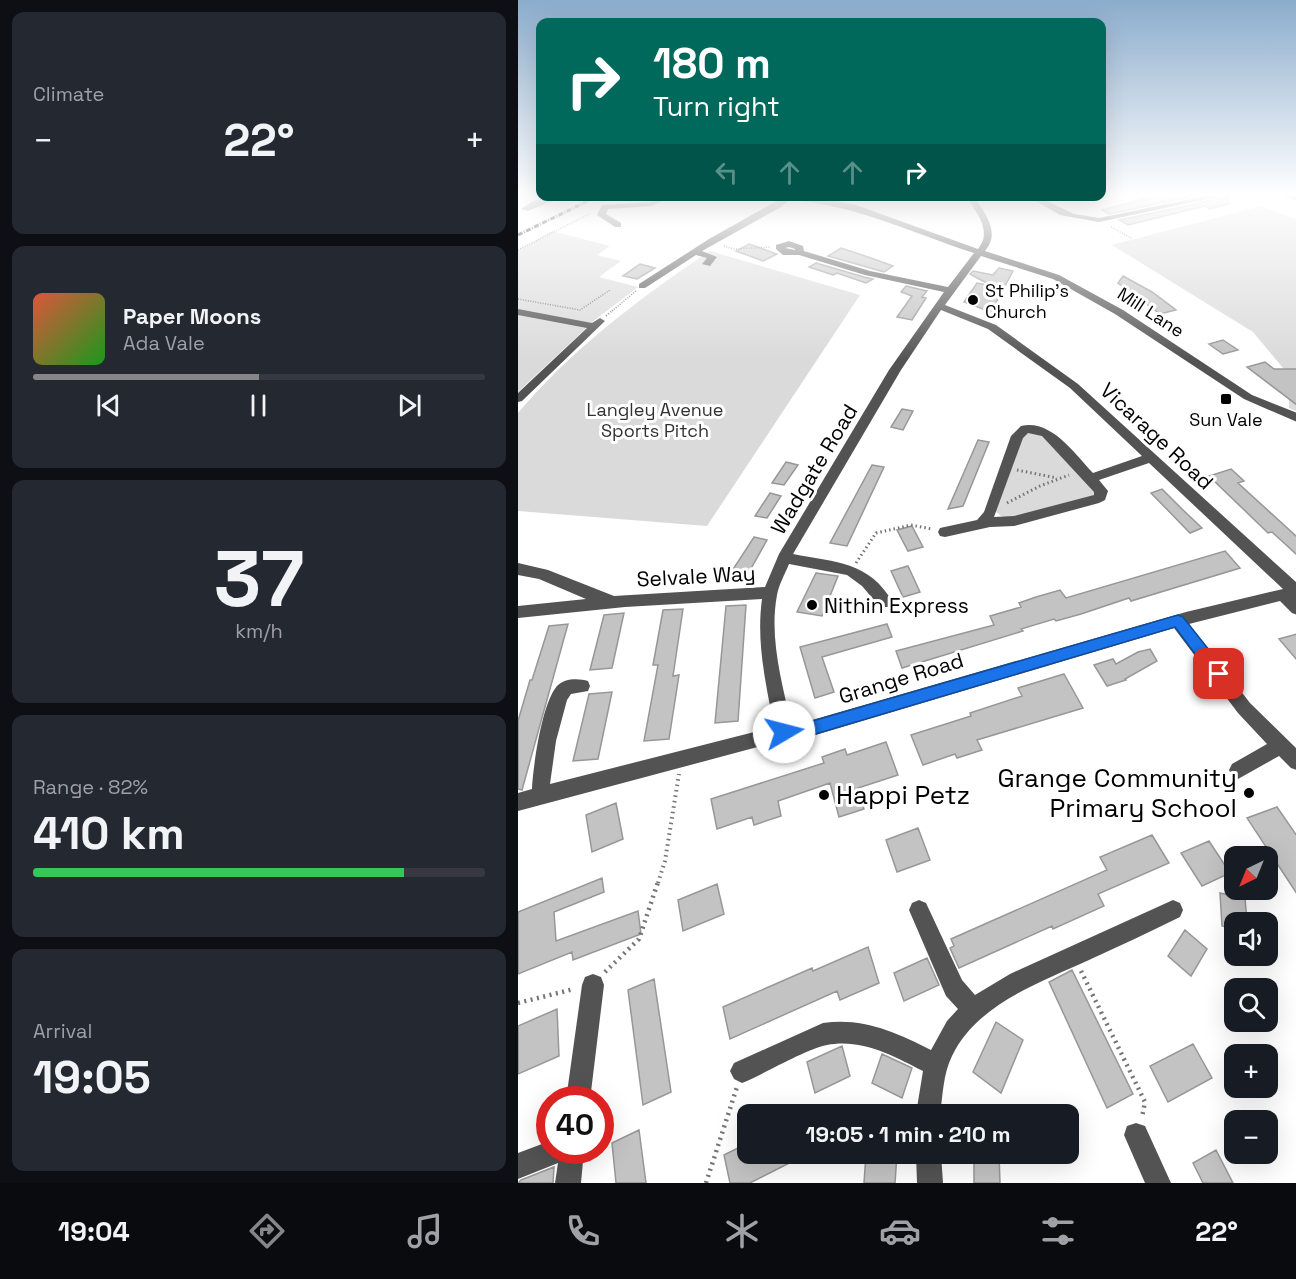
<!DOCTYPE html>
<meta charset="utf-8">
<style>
body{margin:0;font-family:"Space Grotesk",sans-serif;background:#242831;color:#f1f3f6;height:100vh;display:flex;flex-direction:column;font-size:22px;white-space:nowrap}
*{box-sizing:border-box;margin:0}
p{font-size:20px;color:#9ea1a6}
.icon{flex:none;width:33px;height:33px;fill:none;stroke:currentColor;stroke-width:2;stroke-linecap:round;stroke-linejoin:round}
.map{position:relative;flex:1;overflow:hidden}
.details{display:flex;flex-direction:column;gap:12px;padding:12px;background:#0d0f14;width:518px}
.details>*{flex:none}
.top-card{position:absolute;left:18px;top:18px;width:570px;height:183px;border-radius:12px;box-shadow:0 6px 24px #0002;background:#00695c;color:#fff;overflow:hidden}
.needle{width:39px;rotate:223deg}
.tools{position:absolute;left:706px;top:846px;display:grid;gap:12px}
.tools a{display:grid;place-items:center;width:54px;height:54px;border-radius:12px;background:#171b24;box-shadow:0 6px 24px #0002;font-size:30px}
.speed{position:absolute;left:18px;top:1086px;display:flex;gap:12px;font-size:30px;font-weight:700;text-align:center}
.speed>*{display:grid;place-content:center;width:78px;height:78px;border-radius:50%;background:#171b24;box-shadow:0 6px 24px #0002;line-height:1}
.speed .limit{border:9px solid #d22;background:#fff;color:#111}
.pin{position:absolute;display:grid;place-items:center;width:51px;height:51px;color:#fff;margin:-26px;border-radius:12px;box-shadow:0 3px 9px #0006}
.me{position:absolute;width:66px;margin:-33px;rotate:82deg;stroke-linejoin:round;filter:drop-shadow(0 0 4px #0008)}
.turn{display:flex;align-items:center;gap:21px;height:126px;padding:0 18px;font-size:27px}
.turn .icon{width:78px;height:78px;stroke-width:2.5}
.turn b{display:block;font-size:42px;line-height:51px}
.lanes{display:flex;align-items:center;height:57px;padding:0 18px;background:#0003;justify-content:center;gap:30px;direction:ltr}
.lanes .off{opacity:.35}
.big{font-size:45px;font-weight:600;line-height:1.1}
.details .tile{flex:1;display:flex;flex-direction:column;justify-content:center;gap:9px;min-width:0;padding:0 21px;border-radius:12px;background:#242831}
.details .dial{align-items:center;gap:0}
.dial b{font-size:78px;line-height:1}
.song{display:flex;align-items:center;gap:18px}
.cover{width:72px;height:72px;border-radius:9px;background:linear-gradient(135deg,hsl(10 70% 55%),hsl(120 70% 35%))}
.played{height:6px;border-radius:3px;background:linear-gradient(90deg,#858687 50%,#363941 50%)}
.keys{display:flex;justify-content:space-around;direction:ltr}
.heat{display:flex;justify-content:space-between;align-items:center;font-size:33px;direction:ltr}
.charge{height:9px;border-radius:4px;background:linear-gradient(90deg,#34c759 82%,#363941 0)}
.trip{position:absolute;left:219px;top:1104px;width:342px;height:60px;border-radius:12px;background:#171b24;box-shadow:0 6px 24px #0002;font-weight:600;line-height:60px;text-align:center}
.menu{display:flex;height:96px;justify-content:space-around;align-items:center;background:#090b0e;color:#9ea1a6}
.menu .icon{width:42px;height:42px}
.menu .on{color:#858687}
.menu b{font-size:27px;color:#f1f3f6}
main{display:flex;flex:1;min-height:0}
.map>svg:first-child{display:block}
</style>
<main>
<section class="details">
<div class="tile"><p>Climate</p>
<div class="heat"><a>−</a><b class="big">22°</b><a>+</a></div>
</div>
<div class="tile">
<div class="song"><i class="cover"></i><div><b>Paper Moons</b><p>Ada Vale</p></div></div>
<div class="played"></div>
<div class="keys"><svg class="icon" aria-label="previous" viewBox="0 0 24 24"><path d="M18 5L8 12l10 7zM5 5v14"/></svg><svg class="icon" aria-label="pause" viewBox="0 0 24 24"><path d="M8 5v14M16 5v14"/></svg><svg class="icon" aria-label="next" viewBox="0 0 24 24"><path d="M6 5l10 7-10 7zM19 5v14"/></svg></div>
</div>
<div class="tile dial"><b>37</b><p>km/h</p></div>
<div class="tile"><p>Range · 82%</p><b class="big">410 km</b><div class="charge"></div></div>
<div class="tile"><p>Arrival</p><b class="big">19:05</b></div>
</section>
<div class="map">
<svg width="779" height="1183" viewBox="0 0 779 1183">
<rect width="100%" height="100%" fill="#fff"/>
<path fill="#dadada" d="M743 206 778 219V411L771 408 770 374 735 332 594 245Z
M34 231 92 246 79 255 103 261 81 277 120 287 78 319 0 392V251Z
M192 251 342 295 189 526 0 511V413C54 349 123 297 192 251Z
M509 432 525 435 578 487 576 496 492 518 483 516 477 511 502 437Z"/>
<path fill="#c3c3c3" stroke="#979797" stroke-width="1.5" d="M644 194H686L591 214 584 210Z
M710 197 711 204 691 209 687 206 610 225 601 220Z
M231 244 259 254 245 261 218 251Z
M323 248 353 258 375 266 366 272 310 256Z
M298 263 346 277 355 279 348 283 319 273 315 275 291 267Z
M122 264 137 268 119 279 105 276Z
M481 268 495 271 473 312 446 302 459 283 474 286 452 274 455 271 475 275Z
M605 276 634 292 658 310 642 314 600 283Z
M388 286 409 291 404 297 408 298 394 320 379 317 394 296 383 292Z
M705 340 720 350 705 354 691 344Z
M747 362 756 369H779V405L729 367Z
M384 409 395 411 385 430 373 427Z
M460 440 471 442 445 506 430 509Z
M268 462 280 465 266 485 254 483Z
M354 465 366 467 329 546 312 543Z
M713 469 726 481 720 483 779 537V555L754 532 750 533 691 476Z
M644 489 665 510 684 528 672 533 633 493Z
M252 493 263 496 249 518 237 516Z
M394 526 405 547 390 551 379 530Z
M236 537 249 540 226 581 210 577Z
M707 551 722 568 613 601 611 598 563 614 538 621 536 619 503 629 505 631 384 668 378 651 476 625 472 616 503 607 501 603 518 597 542 590 548 598Z
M390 566 402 592 385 597 373 571Z
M298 573 320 576 304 616 279 612Z
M228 605 220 721 197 723 208 606Z
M165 609 155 676 161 675 151 739 126 741 140 665H135L145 610Z
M106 613 94 668 72 670 86 615Z
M50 624 4 790 0 789V721L12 680H14L31 626Z
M369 624 374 637 304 657 316 692 297 698 282 647Z
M779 634V660L761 639Z
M632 649 639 661 607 679 608 680 589 686 576 665 595 659 598 664 620 652Z
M546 674 565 708 459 740 464 750 439 758 437 754 405 765 393 735 453 716 452 713 504 696 500 688Z
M94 692 80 759 55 761 71 694Z
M368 742 380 775 340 788 346 809 321 817 312 783 260 801 263 816 236 825 234 817 199 829 193 799 306 763 304 757 327 749 329 755Z
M98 803 105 839 74 852 68 815Z
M759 807 779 836V894L729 818Z
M400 828 412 860 379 872 368 840Z
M634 835 651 863 580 894 586 906 535 929 534 926 441 968 432 948 436 946 433 939 589 870 582 857Z
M691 841 712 873 684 886 663 853Z
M84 878 86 892 36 912 38 941 120 911 123 934 55 960 54 952 0 974V912Z
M199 884 206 914 165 931 160 900Z
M702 893 727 898 729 922H717V929L704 926Z
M667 930 689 949 673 976 650 956Z
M350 947 361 983 322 1000 319 991 212 1039 205 1007 294 968 295 971Z
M409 958 421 985 386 1001 376 973Z
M554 970 615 1094 589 1108 531 982Z
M136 979 153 1092 125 1105 110 990Z
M39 1009 41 1056 0 1074V1026Z
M478 1022 505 1040 483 1093 455 1072Z
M675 1044 694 1078 650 1102 632 1066Z
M324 1046 332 1076 297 1093 289 1062Z
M364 1054 394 1068 384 1098 354 1083Z
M121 1130 128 1183H98L94 1143Z
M230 1143V1154H289L232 1183H212L206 1155Z
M698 1150 715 1183H685L675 1163Z
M348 1154H379L377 1183H346Z
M456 1154H481L482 1183H456Z
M36 1167 35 1183H0L3 1180Z"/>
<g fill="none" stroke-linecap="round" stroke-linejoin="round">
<path stroke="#757575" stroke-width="1.5" stroke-dasharray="1 1.5" stroke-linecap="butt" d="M593 227 615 239
M206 246 216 249 253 247
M0 250 73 213
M0 299 62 310 92 290
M94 311 118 291"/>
<path stroke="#757575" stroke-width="2" stroke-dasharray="1 2" stroke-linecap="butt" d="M88 316 95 310"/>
<path stroke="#757575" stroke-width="3" stroke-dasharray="1.5 3" stroke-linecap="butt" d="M499 470 539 478
M489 503 522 486 551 475
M338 563 358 533 393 525 414 529"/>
<path stroke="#757575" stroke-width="4" stroke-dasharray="1.5 4" stroke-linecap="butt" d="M140 883 147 861 161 774"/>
<path stroke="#757575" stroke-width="4.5" stroke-dasharray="2 4.5" stroke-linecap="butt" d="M563 971 627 1102 624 1117
M87 972 121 939 140 882
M0 1003 56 989
M188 1183 219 1087"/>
<path fill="#535353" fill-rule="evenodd" d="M697 194H713L581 222 542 215 509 196H519L556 214 581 218Z
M763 194 779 196V201L764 196Z
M32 196H46L10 211 3 209 13 202Z
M144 196H156L134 206 90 209 88 214 103 223V227H97L79 215 84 205 133 202Z
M250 196 297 197 338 205 460 249C475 231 458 212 448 196H456C467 214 483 232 467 251L541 275 605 310 734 395 779 413V422L726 399 597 314 535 279 463 256 427 305 478 325 560 384 779 583V615L774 613 762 601 671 624 732 703 779 749V770L773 768 761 756 720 779 714 776 711 770 714 764 749 744 720 713 656 628 284 739 266 740 0 811V793L14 789C15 766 24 703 39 686 46 678 61 678 70 681L72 686 70 691 53 694 49 700 38 741 32 784 256 727C248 684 238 643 244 599L107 607 0 618V606L68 599 21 579 0 575V563L30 570 96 596 247 587 261 554 371 370 426 292 347 275 281 255H265L258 249V245L271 241 285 246 286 251 352 271 430 287 456 253C394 233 336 204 271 200L263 207 184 251 199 257 192 266 184 264 189 258 178 255 127 288H121V284L191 239 262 199ZM271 247 277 249V250L267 248ZM423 310 470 329 552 388 624 456 575 473C556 453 533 419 503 426L493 436 466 512 459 520 422 528 420 532 422 536 427 537 472 527 496 526 581 503 587 500 590 491 581 480 631 463 765 589 668 612 284 723 273 724C264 682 251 638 259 595 261 584 267 574 271 564L329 575 344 586 362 607H372L375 603C352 561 316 562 275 554L383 370ZM510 433 524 436 576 492V495L496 516 476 517 505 438Z
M0 309 74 323 82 318 87 321 4 401 0 402V393L69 328 0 315Z
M401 900 408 903 444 980 457 995 492 974 655 900 662 903 665 910 662 917C632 932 601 946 571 960 521 983 459 1004 434 1056 425 1074 425 1095 422 1114H398L405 1071C376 1056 343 1038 309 1045 286 1050 248 1073 224 1083L216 1079 212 1071 216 1063 305 1023C344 1017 378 1032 413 1050L429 1021 440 1009 428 996 391 910 394 903Z
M75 974 83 977 86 985 72 1100H48L64 985 67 977Z
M618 1123 627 1126 653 1183H627L606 1135 609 1126Z
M32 1141V1150H66L63 1183H37L40 1163 0 1179V1153Z
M398 1154H423L425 1183H399Z"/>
<path stroke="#000" stroke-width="3" stroke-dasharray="5 1.5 1 1.5" stroke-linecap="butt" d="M0 235 80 196"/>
</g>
<linearGradient id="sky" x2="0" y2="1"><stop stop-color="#8baccc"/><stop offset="0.54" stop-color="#fff"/><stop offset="1" stop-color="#fff" stop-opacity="0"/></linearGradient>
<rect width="779" height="360" fill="url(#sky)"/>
<path fill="#1a73e8" stroke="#114b97" stroke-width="1.5" d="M660 615 665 617 706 669 708 674 706 678 701 680 695 678 657 627 284 738 266 739 260 737 258 732 260 727 284 724Z"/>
<g fill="#000" stroke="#fff" stroke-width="2">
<circle cx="455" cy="300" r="6"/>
<rect x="702" y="393" width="12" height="12" rx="3"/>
<circle cx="294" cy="605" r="6"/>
<circle cx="731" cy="793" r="6"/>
<circle cx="306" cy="795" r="6"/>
</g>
<g text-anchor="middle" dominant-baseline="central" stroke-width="6" stroke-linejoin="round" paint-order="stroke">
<g font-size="18" fill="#000" stroke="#fff" text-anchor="start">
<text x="467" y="290">St Philip's<tspan x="467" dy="21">Church</tspan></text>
<text x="708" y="419" text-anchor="middle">Sun Vale</text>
</g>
<g font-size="18" fill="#000" stroke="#fff">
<text transform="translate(633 312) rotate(33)">Mill Lane</text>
</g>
<g font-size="18" fill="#313131" stroke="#fff">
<text x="137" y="409">Langley Avenue<tspan x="137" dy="21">Sports Pitch</tspan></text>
</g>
<g font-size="21" fill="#000" stroke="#fff">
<text transform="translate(639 436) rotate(43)">Vicarage Road</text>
<text transform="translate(296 469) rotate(-59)">Wadgate Road</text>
<text transform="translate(178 576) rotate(-3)">Selvale Way</text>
<text transform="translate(383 678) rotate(-17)">Grange Road</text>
</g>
<g font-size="21" fill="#000" stroke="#fff" text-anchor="start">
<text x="306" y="605">Nithin Express</text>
</g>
<g font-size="26" fill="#000" stroke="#fff" text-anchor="end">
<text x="719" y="778">Grange Community<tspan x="719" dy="30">Primary School</tspan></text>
<text x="318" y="795" text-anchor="start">Happi Petz</text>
</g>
</g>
</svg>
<div class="tools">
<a><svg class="needle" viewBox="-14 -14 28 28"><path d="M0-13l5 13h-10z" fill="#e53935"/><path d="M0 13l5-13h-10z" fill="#9ea1a6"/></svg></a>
<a><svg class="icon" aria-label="sound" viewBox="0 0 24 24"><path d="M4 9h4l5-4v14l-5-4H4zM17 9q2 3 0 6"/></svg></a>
<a><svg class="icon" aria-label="search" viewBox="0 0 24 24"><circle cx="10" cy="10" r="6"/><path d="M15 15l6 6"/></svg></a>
<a>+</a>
<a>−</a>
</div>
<div class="speed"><div class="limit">40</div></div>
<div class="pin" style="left:701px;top:674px;background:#d93025"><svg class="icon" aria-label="arrive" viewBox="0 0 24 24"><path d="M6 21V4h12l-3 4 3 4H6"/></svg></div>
<svg class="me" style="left:266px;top:732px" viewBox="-20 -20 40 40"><circle r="19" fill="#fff"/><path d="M0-13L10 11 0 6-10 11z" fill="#1a73e8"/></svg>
<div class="trip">19:05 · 1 min · 210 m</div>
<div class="top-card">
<div class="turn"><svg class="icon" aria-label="right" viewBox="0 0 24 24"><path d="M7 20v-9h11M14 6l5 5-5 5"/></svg><div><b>180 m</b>Turn right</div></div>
<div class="lanes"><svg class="icon off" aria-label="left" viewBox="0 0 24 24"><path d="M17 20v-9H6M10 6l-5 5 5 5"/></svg><svg class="icon off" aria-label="ahead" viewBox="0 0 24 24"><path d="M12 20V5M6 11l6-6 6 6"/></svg><svg class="icon off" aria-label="ahead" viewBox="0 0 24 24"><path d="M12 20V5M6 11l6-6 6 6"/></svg><svg class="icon" aria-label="right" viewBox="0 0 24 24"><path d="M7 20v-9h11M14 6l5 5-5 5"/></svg></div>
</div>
</div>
</main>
<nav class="menu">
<b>19:04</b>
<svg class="icon on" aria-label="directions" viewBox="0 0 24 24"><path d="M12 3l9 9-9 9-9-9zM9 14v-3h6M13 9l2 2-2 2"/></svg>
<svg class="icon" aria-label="music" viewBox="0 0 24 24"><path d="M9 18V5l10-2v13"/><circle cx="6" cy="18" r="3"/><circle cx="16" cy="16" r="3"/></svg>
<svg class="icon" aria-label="phone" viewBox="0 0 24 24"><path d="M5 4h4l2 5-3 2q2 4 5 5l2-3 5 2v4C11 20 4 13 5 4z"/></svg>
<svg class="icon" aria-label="climate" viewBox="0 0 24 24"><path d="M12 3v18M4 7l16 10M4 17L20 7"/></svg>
<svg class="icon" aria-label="car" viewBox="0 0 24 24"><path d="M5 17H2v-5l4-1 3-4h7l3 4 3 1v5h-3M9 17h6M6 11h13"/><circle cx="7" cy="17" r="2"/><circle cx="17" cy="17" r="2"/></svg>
<svg class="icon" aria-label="filters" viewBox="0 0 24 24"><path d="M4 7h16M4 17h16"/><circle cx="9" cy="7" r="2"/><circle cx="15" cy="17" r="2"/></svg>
<b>22°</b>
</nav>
